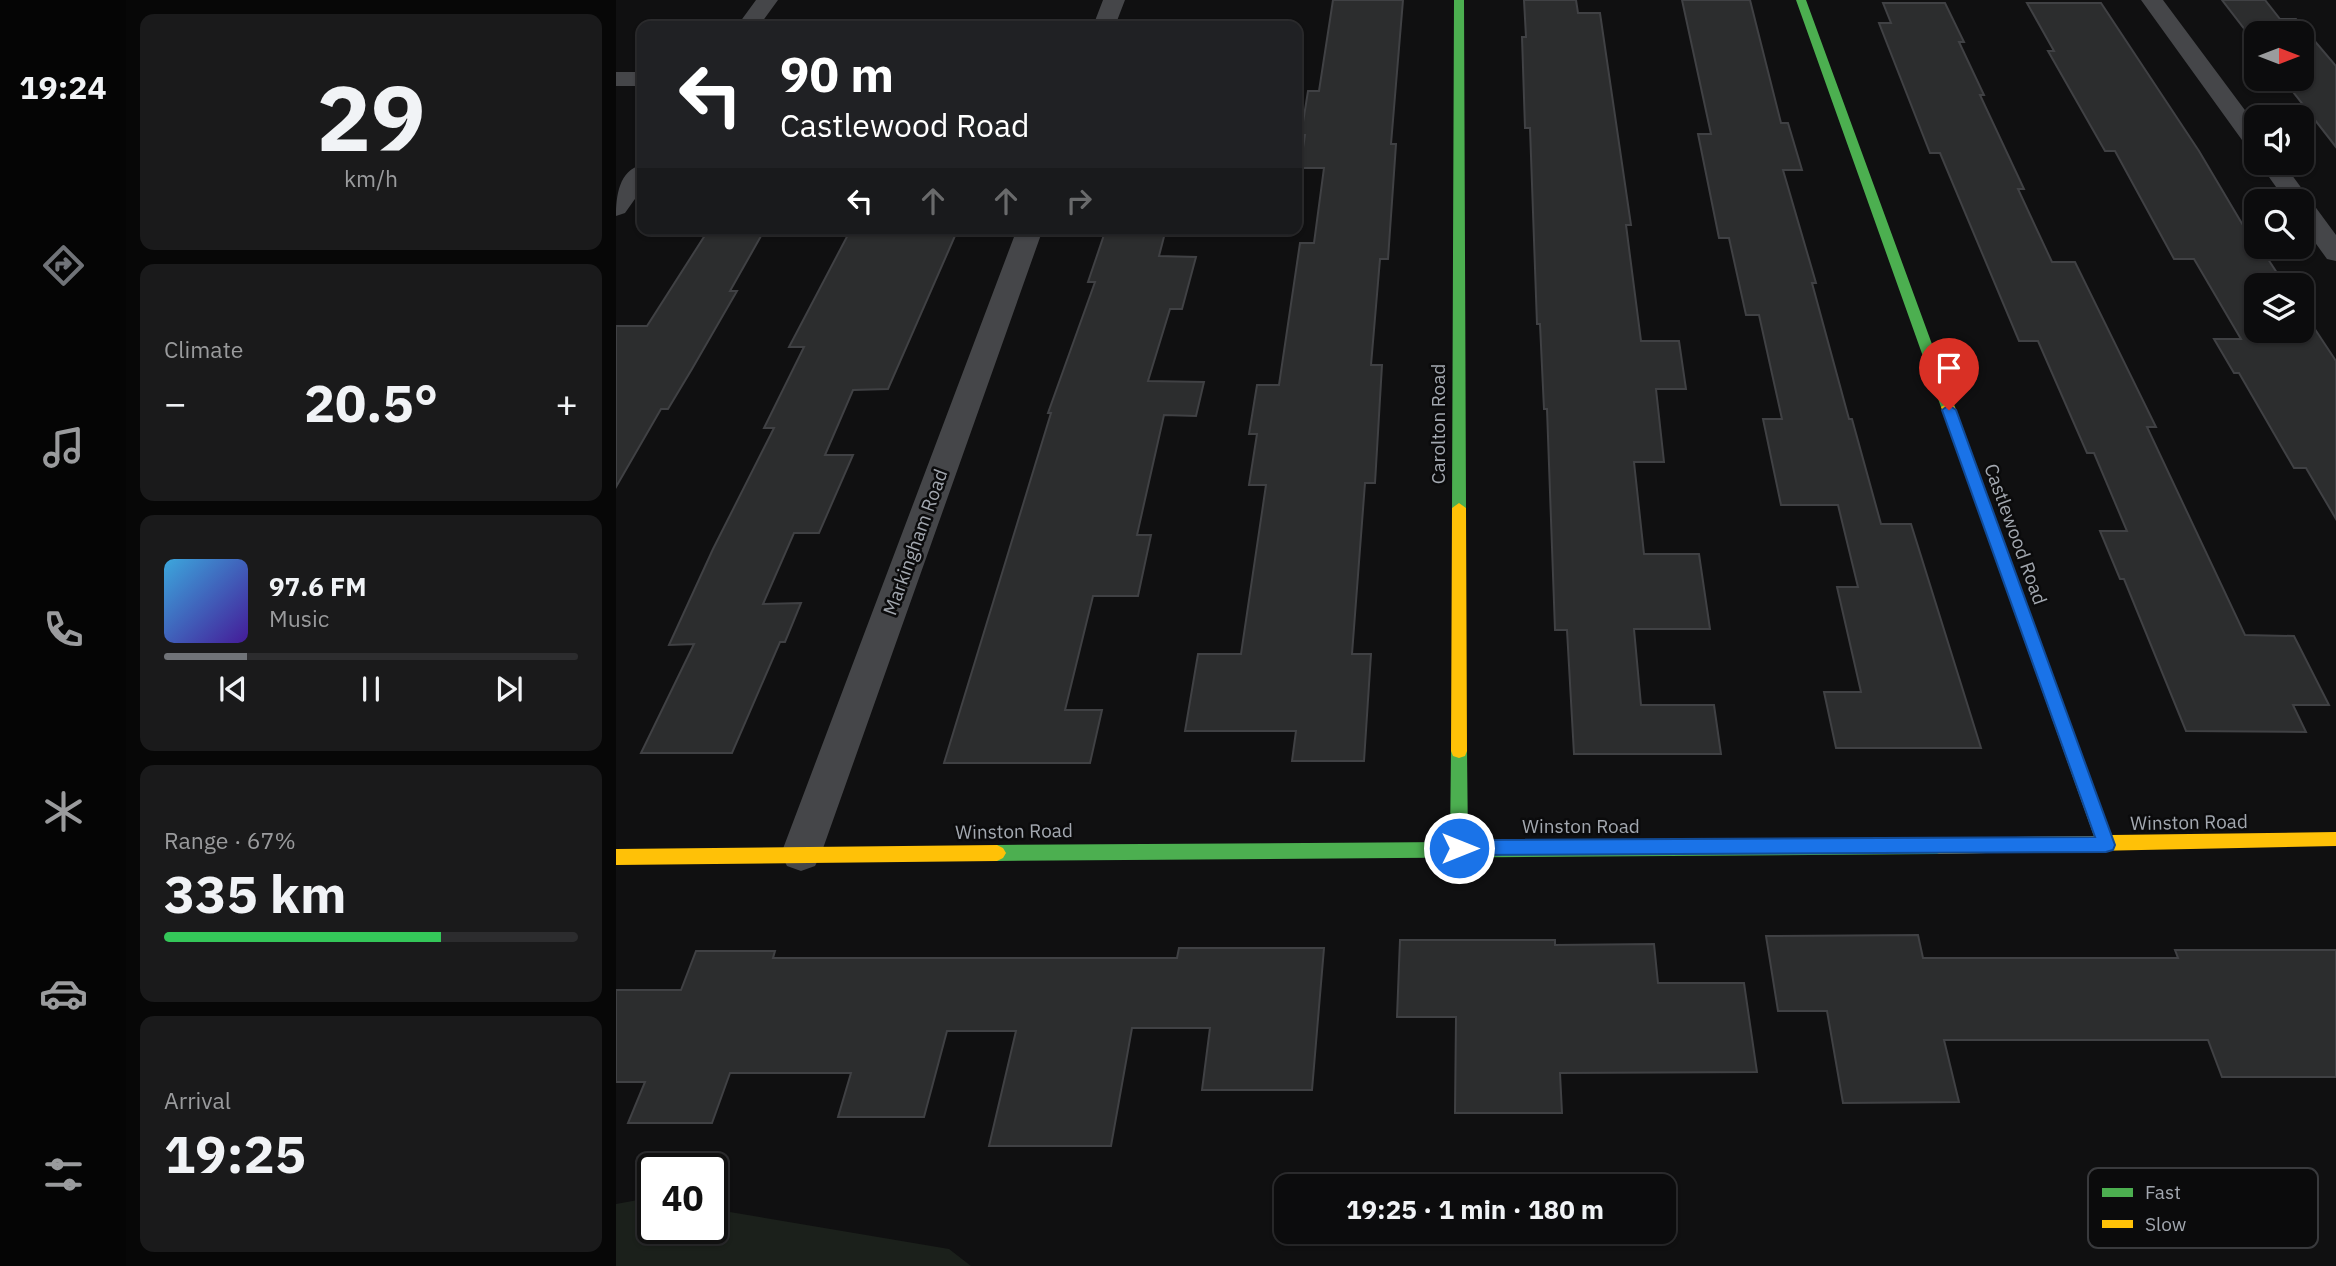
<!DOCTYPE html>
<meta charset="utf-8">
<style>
body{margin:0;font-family:"IBM Plex Sans",sans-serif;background:#1a1a1b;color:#f1f3f6;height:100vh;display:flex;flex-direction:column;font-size:26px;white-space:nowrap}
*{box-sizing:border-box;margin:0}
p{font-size:23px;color:#9a9b9d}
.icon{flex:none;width:38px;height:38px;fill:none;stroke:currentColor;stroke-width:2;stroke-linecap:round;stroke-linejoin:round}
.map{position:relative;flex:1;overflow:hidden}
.drawer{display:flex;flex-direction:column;gap:14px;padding:14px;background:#070707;width:490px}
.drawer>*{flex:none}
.guide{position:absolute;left:21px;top:21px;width:665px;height:214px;border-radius:14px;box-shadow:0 2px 5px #0004,0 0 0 2px #2c2c2e;background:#202124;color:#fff;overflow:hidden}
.needle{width:46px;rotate:90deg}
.buttons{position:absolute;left:1628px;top:21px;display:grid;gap:14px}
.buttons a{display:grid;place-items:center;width:70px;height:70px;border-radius:14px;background:#0c0c0d;box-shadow:0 2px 5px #0004,0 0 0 2px #2c2c2e;font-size:35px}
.speed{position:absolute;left:21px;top:1153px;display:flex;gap:14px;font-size:35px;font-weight:700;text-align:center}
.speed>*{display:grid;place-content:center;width:91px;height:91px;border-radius:50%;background:#0c0c0d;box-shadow:0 2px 5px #0004,0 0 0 2px #2c2c2e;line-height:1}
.speed .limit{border:4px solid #111;border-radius:10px;background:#fff;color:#111}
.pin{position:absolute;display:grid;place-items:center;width:60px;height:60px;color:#fff;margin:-72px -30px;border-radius:50% 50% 50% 0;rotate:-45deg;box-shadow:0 0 7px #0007}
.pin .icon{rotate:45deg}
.me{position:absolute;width:77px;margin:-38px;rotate:90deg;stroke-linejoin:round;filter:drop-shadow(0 0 5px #0008)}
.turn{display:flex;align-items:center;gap:24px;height:147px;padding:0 28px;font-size:32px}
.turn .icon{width:91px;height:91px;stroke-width:2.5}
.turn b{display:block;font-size:49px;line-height:60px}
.lanes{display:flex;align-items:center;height:66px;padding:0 28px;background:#0003;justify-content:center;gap:35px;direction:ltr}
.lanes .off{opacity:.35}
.big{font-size:52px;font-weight:800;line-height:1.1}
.drawer .widget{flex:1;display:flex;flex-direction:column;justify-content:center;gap:10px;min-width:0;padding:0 24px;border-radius:14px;background:#1a1a1b}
.drawer .dial{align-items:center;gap:0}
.dial b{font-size:91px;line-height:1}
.song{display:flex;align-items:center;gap:21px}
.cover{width:84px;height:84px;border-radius:10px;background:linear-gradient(135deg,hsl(200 70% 55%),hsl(260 70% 35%))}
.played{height:7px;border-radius:4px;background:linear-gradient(90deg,#707378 20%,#2c2c2e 20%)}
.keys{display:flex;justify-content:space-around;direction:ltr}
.heat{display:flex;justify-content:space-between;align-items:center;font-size:38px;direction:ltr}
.charge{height:10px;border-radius:5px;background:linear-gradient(90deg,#34c759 67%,#2c2c2e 0)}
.trip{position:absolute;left:658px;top:1174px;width:402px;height:70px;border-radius:14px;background:#0c0c0d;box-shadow:0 2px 5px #0004,0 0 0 2px #2c2c2e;font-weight:800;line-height:70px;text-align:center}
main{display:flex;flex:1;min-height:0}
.tabs{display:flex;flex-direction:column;width:126px;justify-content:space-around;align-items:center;background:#050505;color:#9a9b9d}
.tabs .icon{width:49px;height:49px}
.tabs .active{color:#707378}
.tabs b{font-size:32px;color:#f1f3f6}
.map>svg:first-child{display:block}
</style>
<main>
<nav class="tabs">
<b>19:24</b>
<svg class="icon active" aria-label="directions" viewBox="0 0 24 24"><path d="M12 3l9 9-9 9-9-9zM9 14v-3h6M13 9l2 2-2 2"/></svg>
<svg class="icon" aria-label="music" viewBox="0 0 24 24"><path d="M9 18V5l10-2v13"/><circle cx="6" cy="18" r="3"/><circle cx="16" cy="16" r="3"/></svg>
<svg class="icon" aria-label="phone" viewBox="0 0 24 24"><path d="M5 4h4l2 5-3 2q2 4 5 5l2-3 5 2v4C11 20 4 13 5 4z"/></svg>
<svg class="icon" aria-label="climate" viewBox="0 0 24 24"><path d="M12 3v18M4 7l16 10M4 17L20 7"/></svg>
<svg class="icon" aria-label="car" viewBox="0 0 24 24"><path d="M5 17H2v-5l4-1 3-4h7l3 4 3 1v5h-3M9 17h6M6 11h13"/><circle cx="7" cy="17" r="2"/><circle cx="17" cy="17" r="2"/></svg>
<svg class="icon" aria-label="filters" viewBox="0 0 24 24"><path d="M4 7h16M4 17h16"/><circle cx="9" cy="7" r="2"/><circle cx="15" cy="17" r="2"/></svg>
</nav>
<section class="drawer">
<div class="widget dial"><b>29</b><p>km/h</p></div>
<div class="widget"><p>Climate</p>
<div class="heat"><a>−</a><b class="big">20.5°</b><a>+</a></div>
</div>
<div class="widget">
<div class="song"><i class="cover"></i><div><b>97.6 FM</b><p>Music</p></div></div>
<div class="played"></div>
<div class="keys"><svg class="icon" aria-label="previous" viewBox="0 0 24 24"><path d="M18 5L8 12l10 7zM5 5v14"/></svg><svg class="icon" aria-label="pause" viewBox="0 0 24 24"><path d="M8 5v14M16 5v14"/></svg><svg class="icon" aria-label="next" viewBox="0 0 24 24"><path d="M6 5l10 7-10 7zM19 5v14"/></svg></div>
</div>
<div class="widget"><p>Range · 67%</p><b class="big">335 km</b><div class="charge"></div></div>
<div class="widget"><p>Arrival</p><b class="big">19:25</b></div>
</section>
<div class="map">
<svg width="1720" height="1266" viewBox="0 0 1720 1266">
<rect width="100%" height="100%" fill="#101011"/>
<path fill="#1b201b" d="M33 1198 37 1199V1228H96V1209L333 1249 355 1266H0V1204Z"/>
<path fill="#2c2d2e" stroke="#404144" stroke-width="2" d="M717 0H787L775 144H780L772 259H764L755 365H766L759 483H749L736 654H755L748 761H676L680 731H569L582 654H625L650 485H633L641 434H633L641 385H663L684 243H698L708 168H684L689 135H685L692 91H703Z
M908 0H960L962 13H984L1015 225H1010L1025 341H1063L1070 389H1040L1048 462H1018L1028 554H1083L1094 629H1018L1025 705H1098L1105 754H958L951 630H939L931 409H928L924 324H921L914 128H909L906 37H910Z
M1066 0H1134L1165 123H1172L1186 170H1167L1200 283H1196L1233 419H1236L1265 524H1295L1365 748H1220L1208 692H1245L1221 587H1242L1222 505H1165L1147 419H1166L1143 315H1130L1113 238H1103L1082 134H1095Z
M1606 0H1649L1664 19H1680L1720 66V147L1667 79H1685V33H1640V44Z
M1267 3H1329L1348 42H1343L1368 95H1364L1408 189H1402L1436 262H1459L1540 427H1531L1629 635 1678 636 1713 705H1677L1690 732 1570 731 1508 579H1504L1484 531H1511L1478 453H1471L1422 341H1403L1324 153H1314L1263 23H1275Z
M1411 3H1485L1583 151 1631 232H1634L1640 240V247H1644L1669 285H1640V331H1685V308L1720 361V519L1690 468H1678L1623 373H1618L1598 339H1625L1578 259H1558L1499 151H1489L1432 51H1438Z
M93 229H149L114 291H121L76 369 52 409H45L0 487V326H31Z
M235 229H342L272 389 237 390 209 455H237L203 533H178L147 604 185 603 169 642H164L116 753H25L78 644 53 645 97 549 158 428H148L188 347H173Z
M490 229H550L543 256 580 257 566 309H554L532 381 588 382 580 416 548 415 521 535H535L522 596H477L449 710H486L474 763H328L435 413H432L479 282H472Z
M1302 935 1307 958H1562L1559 950H1720V1077H1606L1592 1040H1328L1343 1102 1227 1103 1211 1011H1162L1150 936Z
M784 940H939V945L1038 944 1042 983H1128L1141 1072 944 1073 946 1113H839L840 1017H781Z
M563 948H708L696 1090H586L594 1028H516L495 1146H373L400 1031H331L308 1117H222L235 1073H114L96 1123H12L29 1082H0V990H65L80 951H159L157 958H561Z"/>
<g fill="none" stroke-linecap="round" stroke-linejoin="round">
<path fill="#454649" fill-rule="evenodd" d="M140 0H162L143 26H121Z
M487 0H509L499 26H477Z
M1525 0H1547L1640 125V149L1631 147Z
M0 72H26V86H0Z
M1643 163H1667L1720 235V261L1711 259 1685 223V201H1670Z
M26 165V189L9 213 0 216C0 196 3 170 26 165Z
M401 229H427L205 854 199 866 185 871 171 866 165 854Z"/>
<path fill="#4caf50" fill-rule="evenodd" d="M838 0H848L850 508 843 513 836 508Z
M1180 0H1190L1339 407 1337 410 1332 411 1325 407Z
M843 744 849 746 851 751 852 842 1323 838 1329 841 1332 846 1329 851 1323 854 381 861 375 858 372 853 375 848 381 845 834 842 835 751 837 746Z"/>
<path fill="#ffc107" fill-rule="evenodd" d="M1332 403 1339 407 1495 835 1720 832V846L1323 854 1317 851 1314 846 1317 841 1323 838 1478 836 1325 407Z
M843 503 850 508 851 751 849 756 843 758 837 756 835 751 836 508Z
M381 845 387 848 390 853 387 858 381 861 0 865V849Z"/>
</g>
<path fill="#1a73e8" stroke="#114b97" stroke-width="2" d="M1333 405 1340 410 1499 845 1497 850 1490 852 843 855 837 853 834 848 837 842 843 840 1479 837 1326 410Z"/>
<g text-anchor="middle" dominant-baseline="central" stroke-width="5" stroke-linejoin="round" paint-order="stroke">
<g font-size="19" fill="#a3a8b0" stroke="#0b0b0c">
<text transform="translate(822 424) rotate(-90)">Carolton Road</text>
<text transform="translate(1400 534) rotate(70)">Castlewood Road</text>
<text transform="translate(299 542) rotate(-70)">Markingham Road</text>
<text transform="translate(1573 822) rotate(-1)">Winston Road</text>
<text x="965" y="826">Winston Road</text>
<text transform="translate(398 831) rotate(-1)">Winston Road</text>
</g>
</g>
<rect x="1472" y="1168" width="230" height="80" rx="10" fill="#0b0b0c" stroke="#393a3d" stroke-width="2"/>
<rect x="1486" y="1188" width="31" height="9" fill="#4caf50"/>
<rect x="1486" y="1220" width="31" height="8" fill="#ffc107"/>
<g font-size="19" fill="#a3a8b0">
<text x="1529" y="1199">Fast</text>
<text x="1529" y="1231">Slow</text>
</g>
</svg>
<div class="buttons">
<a><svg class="needle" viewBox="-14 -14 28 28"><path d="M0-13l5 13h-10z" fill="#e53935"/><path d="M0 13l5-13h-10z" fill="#9a9b9d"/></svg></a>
<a><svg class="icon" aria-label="sound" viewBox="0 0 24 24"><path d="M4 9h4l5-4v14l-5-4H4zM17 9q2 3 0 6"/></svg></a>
<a><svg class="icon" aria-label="search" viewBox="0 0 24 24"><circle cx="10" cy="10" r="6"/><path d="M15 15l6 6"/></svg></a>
<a><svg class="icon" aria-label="layers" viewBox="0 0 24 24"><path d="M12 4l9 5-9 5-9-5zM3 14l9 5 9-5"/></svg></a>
</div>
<div class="speed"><div class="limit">40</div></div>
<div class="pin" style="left:1333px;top:410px;background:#d93025"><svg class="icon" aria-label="arrive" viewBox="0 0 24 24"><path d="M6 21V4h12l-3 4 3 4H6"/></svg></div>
<svg class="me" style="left:843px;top:848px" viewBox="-20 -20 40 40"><circle r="17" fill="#1a73e8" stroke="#fff" stroke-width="3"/><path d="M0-11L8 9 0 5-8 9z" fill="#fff"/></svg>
<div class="trip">19:25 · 1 min · 180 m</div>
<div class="guide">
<div class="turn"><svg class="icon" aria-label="left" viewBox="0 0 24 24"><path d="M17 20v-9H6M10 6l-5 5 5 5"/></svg><div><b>90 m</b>Castlewood Road</div></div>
<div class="lanes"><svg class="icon" aria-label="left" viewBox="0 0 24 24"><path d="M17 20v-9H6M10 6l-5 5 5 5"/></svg><svg class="icon off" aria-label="ahead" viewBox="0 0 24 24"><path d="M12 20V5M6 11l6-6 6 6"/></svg><svg class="icon off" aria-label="ahead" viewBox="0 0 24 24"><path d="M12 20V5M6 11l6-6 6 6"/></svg><svg class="icon off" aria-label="right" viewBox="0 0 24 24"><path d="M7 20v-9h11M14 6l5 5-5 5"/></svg></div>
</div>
</div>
</main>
